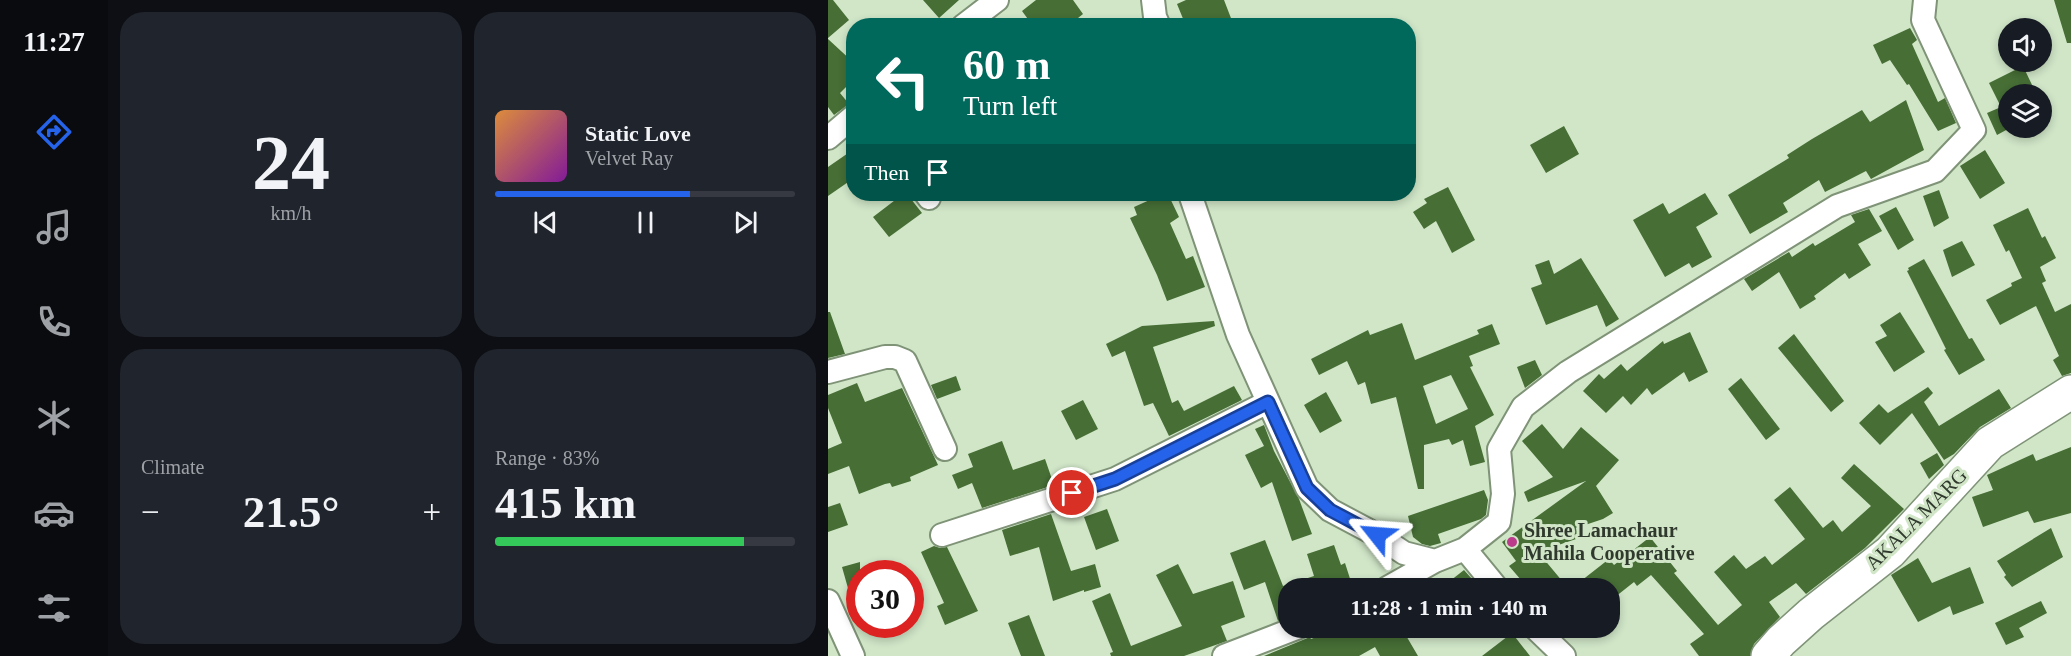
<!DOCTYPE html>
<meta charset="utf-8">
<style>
body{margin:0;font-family:Georgia,serif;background:#20242c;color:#f1f3f6;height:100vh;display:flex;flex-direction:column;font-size:22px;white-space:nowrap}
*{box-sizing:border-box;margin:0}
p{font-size:20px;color:#9ea1a6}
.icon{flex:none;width:33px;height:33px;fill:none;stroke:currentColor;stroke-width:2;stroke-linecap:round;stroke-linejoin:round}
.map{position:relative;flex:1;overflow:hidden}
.sheet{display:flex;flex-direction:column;gap:12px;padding:12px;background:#0d0f14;width:720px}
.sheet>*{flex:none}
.guide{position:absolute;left:18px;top:18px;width:570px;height:183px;border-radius:24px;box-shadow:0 3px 9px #0003;background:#00695c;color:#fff;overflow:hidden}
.tools{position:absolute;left:1170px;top:18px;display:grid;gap:12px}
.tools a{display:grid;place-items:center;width:54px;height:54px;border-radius:50%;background:#171b24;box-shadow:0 3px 9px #0003;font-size:30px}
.speed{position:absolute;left:18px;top:560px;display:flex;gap:12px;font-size:30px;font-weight:700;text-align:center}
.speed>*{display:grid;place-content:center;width:78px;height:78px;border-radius:50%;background:#171b24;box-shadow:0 3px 9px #0003;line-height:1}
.speed .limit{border:9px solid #d22;background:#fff;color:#111}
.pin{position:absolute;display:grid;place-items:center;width:51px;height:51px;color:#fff;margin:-26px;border:3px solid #fff;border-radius:50%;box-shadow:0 2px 6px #0007}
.me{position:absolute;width:66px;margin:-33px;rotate:298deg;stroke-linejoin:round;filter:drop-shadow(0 0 4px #0008)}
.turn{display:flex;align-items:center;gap:21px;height:126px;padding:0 18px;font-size:27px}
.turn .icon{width:78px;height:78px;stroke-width:2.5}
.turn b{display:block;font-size:42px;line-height:51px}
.then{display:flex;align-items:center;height:57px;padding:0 18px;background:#0003;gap:12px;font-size:22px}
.big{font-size:45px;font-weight:700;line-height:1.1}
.sheet .tile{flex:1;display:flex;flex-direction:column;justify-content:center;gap:9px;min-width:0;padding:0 21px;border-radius:24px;background:#20242c}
.sheet .dial{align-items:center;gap:0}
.dial b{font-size:78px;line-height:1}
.song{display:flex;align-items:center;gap:18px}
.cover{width:72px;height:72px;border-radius:9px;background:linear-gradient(135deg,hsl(30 70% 55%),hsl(290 70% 35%))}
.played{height:6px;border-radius:3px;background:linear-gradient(90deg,#2563eb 65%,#363941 65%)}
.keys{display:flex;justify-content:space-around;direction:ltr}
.heat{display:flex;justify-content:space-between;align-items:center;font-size:33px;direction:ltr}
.charge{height:9px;border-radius:4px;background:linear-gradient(90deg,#34c759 83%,#363941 0)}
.sheet .tiles{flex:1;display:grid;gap:12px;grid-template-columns:repeat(2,1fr)}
.trip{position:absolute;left:450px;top:578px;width:342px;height:60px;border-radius:24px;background:#171b24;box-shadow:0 3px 9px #0003;font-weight:700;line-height:60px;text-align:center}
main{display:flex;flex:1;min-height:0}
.tab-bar{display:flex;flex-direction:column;width:108px;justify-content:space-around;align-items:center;background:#090b0e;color:#9ea1a6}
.tab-bar .icon{width:42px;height:42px}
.tab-bar .current{color:#2563eb}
.tab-bar b{font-size:27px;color:#f1f3f6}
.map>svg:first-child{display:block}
</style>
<main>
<nav class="tab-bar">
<b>11:27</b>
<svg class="icon current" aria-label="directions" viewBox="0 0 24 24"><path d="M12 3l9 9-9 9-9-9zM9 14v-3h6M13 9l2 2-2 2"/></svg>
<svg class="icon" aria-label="music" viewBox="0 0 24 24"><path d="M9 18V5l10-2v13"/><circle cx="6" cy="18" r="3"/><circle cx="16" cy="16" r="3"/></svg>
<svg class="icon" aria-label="phone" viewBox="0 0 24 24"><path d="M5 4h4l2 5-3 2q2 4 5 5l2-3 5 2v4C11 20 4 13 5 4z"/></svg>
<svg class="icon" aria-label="climate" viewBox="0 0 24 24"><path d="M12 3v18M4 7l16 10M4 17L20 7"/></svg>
<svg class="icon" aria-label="car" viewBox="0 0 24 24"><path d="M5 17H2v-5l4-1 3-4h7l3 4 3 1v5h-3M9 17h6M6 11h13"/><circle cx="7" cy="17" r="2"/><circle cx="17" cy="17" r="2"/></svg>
<svg class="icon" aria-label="filters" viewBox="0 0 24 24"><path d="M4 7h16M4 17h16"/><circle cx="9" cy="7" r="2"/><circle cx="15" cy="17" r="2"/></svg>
</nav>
<section class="sheet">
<div class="tiles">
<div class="tile dial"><b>24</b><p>km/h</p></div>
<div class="tile">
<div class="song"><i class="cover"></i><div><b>Static Love</b><p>Velvet Ray</p></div></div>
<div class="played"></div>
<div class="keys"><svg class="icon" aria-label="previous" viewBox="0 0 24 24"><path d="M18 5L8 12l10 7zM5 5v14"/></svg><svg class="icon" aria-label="pause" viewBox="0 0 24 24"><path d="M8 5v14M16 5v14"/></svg><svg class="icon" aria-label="next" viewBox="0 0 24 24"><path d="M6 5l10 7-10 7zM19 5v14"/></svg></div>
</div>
<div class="tile"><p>Climate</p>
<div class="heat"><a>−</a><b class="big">21.5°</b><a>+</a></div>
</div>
<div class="tile"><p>Range · 83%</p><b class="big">415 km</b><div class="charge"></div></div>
</div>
</section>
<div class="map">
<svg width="1243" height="656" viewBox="0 0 1243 656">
<rect width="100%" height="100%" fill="#d0e6c7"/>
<path fill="#466e35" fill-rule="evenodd" d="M0 0H5L21 20 0 38Z
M95 0H131L111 18Z
M208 0H245L255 14 240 26H205L194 11Z
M358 0H396L406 26H358L349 4Z
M1226 0H1243V43H1239Z
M1082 28 1089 40 1084 44 1110 102 1117 98 1128 123 1110 131 1081 84 1079 85 1062 60 1054 64 1045 45Z
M0 39 26 63V79L12 93 21 104 6 115 0 107Z
M1195 66 1205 87 1190 94H1180V129L1169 135 1159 113 1173 107 1161 83Z
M1078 100 1096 150 1043 179 1038 171 997 192 991 180 955 203 960 212 922 234 900 195 961 158 959 155 984 139 1034 110 1042 122Z
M736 126 751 154 718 173 702 145Z
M26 149V178L0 196V167Z
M1157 150 1177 183 1152 199 1132 166Z
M620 187 647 240 624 253 608 221 596 229 585 212 599 203 596 199Z
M1111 190 1121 218 1106 227 1095 196Z
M877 193 890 214 868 227 884 257 864 268 861 263 837 277 805 220 835 203 841 214Z
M75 194H79L94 213 61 237 45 217Z
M335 194H340L351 217 342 223 358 259 365 256 377 287 339 301 329 275 302 218 309 215 306 207Z
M1068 207 1086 240 1070 250 1051 216Z
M1200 208 1214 238 1217 236 1228 258 1212 267 1218 281 1214 283 1227 312 1243 304V373L1234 376 1225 360 1231 356 1208 306 1172 325 1158 300 1184 286 1183 283 1194 278 1181 250 1178 252 1165 225Z
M1041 209 1054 231 1030 244 1043 265 1021 279 1017 273 986 296 988 299 972 309 951 272 924 291 916 279 961 252 964 257 985 243 987 246 1027 222 1023 215Z
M1134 241 1147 265 1124 277 1115 250Z
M753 258 791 319 778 327 769 305 718 325 703 288 714 284 707 265 721 260 726 274Z
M1096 259 1141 339 1144 338 1157 360 1131 375 1116 350 1118 349 1079 271 1081 270 1080 268Z
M0 312H2L17 354 0 358Z
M1072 312 1097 352 1066 372 1047 342 1059 336 1052 325Z
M386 321 387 326 325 347 344 403 350 400 356 411 406 386 414 400 341 436 325 403 316 406 297 351 284 357 278 344 314 326Z
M574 323 587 360 651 334 649 330 664 324 672 344 641 356 645 366 642 367 666 415 647 426 657 462 642 466 635 440 624 445 621 439 596 445V489H590L568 397 543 404 537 382 530 385 519 361 491 375 483 359 540 330 542 335ZM623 375 640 409 608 424 595 386Z
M862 332 880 372 861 382 856 372 824 395 819 388 803 405 795 396 778 413 755 391 771 374 776 379 793 364 799 371 835 341 836 344Z
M966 334 1016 401 1003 412 950 348Z
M707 360 714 375 697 388 689 367Z
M128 376 133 390 109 399 103 385Z
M913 378 952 429 938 440 900 389Z
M29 383 37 402 74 388 110 465 82 477 83 481 64 487 62 483 57 484 31 494 21 466 0 474V449L14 443 0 408V395Z
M1100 387 1105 393 1096 402 1111 426 1171 389 1183 408 1152 427 1126 454 1116 460 1084 413 1052 445 1031 423 1051 404 1060 413Z
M498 392 514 421 492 433 476 405Z
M255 400 270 429 248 440 233 411Z
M714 424 735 449 753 427 791 460 768 486 785 513 775 519 748 528 751 538 710 552 740 588H700L681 566 688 561 674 542 758 481 700 502 696 492 725 477 694 441Z
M436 425 446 451 471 499 484 534 464 541 444 482 433 488 417 455 436 446 427 429Z
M174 441 185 470 217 459 226 485 154 508 144 483 130 489 124 475 145 467 140 454Z
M1243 447V513L1206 523 1200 511 1155 527 1144 497 1165 490 1159 475 1205 454 1208 461Z
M1109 453 1116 465 1101 479 1092 463Z
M1026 464 1076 509 1037 548 978 594 968 583 941 602 952 617 926 644 922 656H871L862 644 876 634 823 575 809 586 806 582 782 601V588H744L781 559 786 565 822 537 849 571 846 573 890 625 914 605 886 572 906 555 918 569 937 556 944 565 977 539 946 500 962 487 995 528 1005 520 1014 532 1043 506 1013 478Z
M656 490 660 500 658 515 653 519 610 534 613 543 602 546 594 544 585 537 580 516Z
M12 503 20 525 0 532V507Z
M279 509 291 541 268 550 256 517Z
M223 514 243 571 267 564 273 587 256 592V590L225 601 211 547 182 556 174 530Z
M1223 528 1235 557 1184 587 1176 577 1178 575 1169 561Z
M437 540 455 586 486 576 479 554 506 545 513 565 517 563 525 588H460V617L450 621 437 582 416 590 402 553Z
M106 546 112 548 119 547 150 611 117 625 109 606 116 603 93 552Z
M1090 558 1104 583 1142 567 1156 603 1125 615 1122 606 1090 622 1063 575Z
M32 562V612L27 613 14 567Z
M350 564 365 594 405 581 417 617 393 626 399 641 356 656H283L282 653 285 652 264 601 282 593 303 646 354 626 328 575Z
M636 570 652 588H613Z
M1213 601 1219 613 1191 628 1196 637 1178 645 1167 623Z
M201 615 217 656H193L180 623Z
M514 627H573L590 656H552L547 647 531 656H436L482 637 483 639Z
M684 633 702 656H654Z"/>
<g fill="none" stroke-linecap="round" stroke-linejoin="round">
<g stroke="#7f9377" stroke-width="26">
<path id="minor" d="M325 0 327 17 331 26
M135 26 169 0
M0 138 26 116
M98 194 101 198
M362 194 410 335 479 488 502 510 549 535 576 553 607 561
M0 372 57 357H67L77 361 117 449
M114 535 287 479 440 402
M637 549 669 588
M559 588 607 561 637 549 671 522 675 494 671 449 695 407 740 372 1009 206 1107 171 1146 130 1095 20 1097 0
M0 601 25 656
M706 627 736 656
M396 656 471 627"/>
</g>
<g stroke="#7f9377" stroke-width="36">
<path id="secondary" d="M940 656 953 641 983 614 1062 552 1162 443 1243 392"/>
</g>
<use href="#minor" stroke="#fff" stroke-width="22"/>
<use href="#secondary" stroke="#fff" stroke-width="33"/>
</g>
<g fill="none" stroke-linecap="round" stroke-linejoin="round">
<g stroke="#184099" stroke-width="15">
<path id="route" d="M244 493 287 479 440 402 479 488 502 510 549 535"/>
</g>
<use href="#route" stroke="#2563eb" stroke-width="10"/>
</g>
<circle fill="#bb3c8a" stroke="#d0e6c7" stroke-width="2" cx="684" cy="542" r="6"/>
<g text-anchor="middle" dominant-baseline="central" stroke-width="6" stroke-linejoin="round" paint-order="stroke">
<g font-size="20" fill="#30392d" stroke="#d0e6c7">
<text transform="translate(1088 519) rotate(-45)">AKALA MARG</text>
</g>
<g font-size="20" font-weight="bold" fill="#30392d" stroke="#d0e6c7" text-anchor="start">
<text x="696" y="530">Shree Lamachaur<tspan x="696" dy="23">Mahila Cooperative</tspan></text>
</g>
</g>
</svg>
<div class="tools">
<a><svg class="icon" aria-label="sound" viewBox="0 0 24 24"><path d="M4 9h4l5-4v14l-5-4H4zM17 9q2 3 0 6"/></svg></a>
<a><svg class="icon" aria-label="layers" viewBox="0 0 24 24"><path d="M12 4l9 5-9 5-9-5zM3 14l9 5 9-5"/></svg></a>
</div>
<div class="speed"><div class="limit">30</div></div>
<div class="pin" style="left:244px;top:493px;background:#d93025"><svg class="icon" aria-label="arrive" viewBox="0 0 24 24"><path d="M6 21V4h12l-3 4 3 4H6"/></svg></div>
<svg class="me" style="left:549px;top:535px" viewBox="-20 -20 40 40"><path d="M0-17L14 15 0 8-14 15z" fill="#2563eb" stroke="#fff" stroke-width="4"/></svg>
<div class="trip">11:28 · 1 min · 140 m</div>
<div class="guide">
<div class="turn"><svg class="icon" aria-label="left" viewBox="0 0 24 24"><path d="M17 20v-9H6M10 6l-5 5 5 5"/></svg><div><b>60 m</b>Turn left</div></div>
<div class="then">Then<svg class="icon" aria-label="arrive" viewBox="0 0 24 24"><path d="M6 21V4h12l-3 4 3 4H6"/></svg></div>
</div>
</div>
</main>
